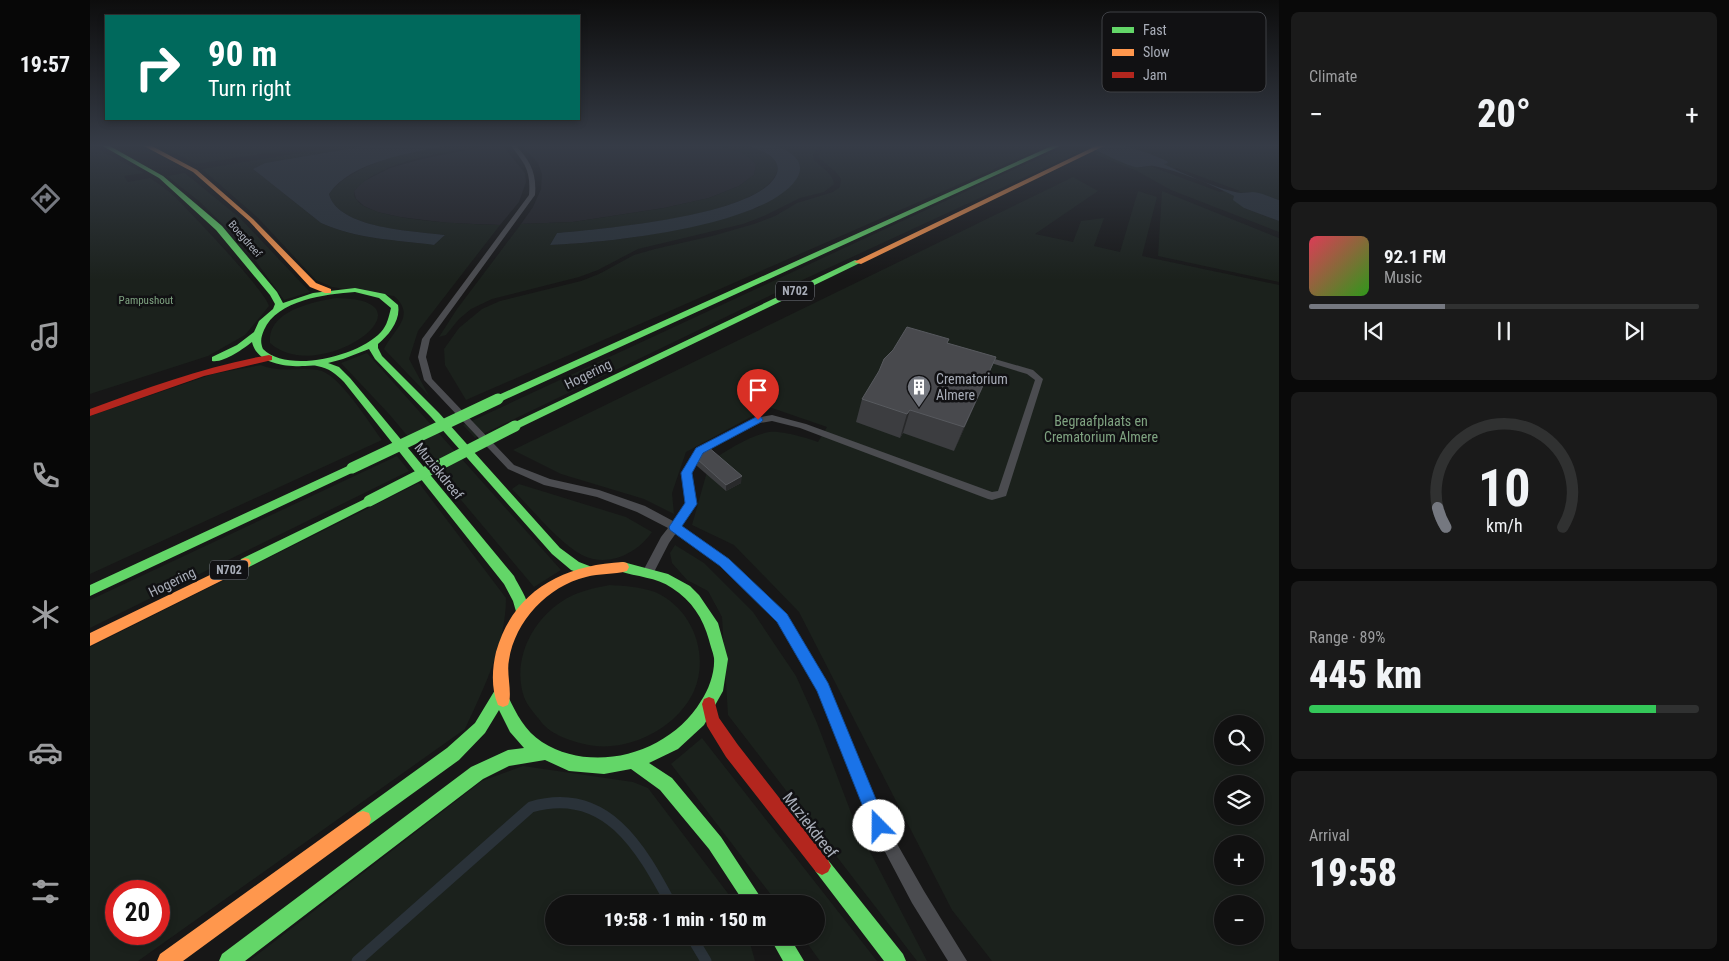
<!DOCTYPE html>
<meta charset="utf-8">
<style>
body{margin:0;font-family:"Roboto Condensed",sans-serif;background:#1a1a1a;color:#f1f3f6;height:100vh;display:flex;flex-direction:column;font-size:19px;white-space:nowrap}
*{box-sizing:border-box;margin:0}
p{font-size:16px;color:#9c9d9f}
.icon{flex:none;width:28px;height:28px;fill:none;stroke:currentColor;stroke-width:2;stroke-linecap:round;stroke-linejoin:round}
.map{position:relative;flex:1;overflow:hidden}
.sheet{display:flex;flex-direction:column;gap:12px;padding:12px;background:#090909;width:450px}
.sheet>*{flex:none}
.hud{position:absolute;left:15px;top:15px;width:475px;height:105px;border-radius:0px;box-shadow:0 2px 8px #0003,0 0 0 1px #303131;background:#00695c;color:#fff;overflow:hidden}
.tools{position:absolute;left:1124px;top:715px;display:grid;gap:10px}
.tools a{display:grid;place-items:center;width:50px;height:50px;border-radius:50%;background:#111;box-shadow:0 2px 8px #0003,0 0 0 1px #303131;font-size:25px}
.speed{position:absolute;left:15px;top:880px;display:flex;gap:10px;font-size:25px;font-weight:700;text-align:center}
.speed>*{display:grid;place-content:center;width:65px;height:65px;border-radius:50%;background:#111;box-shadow:0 2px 8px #0003,0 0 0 1px #303131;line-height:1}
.speed .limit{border:8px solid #d22;background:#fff;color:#111}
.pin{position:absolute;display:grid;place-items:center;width:42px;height:42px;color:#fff;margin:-51px -21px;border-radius:50% 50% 50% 0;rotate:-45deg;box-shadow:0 0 5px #0007}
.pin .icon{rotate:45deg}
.me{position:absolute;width:55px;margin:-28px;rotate:338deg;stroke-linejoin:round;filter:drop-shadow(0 0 4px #0008)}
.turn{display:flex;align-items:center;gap:18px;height:105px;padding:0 20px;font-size:22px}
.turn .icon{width:65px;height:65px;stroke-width:2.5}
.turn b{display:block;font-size:35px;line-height:42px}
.big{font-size:38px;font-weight:800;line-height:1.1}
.sheet .tile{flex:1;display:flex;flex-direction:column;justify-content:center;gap:8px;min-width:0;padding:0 18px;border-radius:8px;background:#1a1a1a}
.sheet .dial{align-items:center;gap:0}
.dial svg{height:130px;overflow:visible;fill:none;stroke:#303131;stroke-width:7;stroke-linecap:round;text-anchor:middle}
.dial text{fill:#f1f3f6;stroke:none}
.song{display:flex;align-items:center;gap:15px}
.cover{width:60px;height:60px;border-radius:8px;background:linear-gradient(135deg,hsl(350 70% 55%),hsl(110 70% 35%))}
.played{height:5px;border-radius:2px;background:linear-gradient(90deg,#757880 35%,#303131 35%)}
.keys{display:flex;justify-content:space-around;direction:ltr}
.heat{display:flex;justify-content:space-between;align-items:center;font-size:28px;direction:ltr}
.charge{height:8px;border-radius:4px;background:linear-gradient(90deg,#34c759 89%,#303131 0)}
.trip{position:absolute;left:455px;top:895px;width:280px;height:50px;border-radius:25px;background:#111;box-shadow:0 2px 8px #0003,0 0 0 1px #303131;font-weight:800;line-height:50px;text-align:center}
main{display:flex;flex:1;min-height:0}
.tabs{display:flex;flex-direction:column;width:90px;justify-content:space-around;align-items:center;background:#070707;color:#9c9d9f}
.tabs .icon{width:35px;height:35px}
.tabs .current{color:#757880}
.tabs b{font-size:22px;color:#f1f3f6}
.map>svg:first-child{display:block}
</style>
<main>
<nav class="tabs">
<b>19:57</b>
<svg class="icon current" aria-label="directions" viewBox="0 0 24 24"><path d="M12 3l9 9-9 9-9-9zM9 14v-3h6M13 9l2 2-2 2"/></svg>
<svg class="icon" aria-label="music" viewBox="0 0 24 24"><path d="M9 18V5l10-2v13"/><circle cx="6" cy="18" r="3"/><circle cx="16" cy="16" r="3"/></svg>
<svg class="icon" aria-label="phone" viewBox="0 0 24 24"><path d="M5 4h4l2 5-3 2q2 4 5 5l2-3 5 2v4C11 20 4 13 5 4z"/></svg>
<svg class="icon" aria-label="climate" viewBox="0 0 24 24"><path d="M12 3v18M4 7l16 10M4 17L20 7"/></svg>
<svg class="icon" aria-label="car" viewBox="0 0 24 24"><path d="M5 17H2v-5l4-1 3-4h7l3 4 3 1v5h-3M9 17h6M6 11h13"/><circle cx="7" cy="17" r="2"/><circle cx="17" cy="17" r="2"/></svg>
<svg class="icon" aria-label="filters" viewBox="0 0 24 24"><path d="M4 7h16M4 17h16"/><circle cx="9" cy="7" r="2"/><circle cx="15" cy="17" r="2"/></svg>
</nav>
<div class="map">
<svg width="1189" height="961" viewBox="0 0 1189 961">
<rect width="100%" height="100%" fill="#171717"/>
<path fill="#212124" d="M401 145H412L435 173 436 182 429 202 410 225 358 223 310 217 287 212 274 206 266 199 264 191 272 182 300 168 332 159Z
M431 145H624L651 152 661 158 666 165 664 175 649 186 619 198 574 208 483 222 431 224 443 207 451 189 452 174 448 163Z"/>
<path fill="#1b211c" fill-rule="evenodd" d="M0 145 54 173 34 176 38 182 60 178C69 184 78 190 85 197 101 213 175 290 179 306L155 335 118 356 0 394Z
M69 145H191V151L106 164Z
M257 145H281L175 163 163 169 231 223C266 239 307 240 344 245L355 235C324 231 248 229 239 194 258 166 325 148 359 145 373 144 387 145 401 145 360 152 293 158 264 191 264 194 264 197 266 199 280 222 383 224 410 225L328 331 319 359 339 396 294 349C303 330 327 316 304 296L242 287 226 280 168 218 112 169Z
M624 145C643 145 666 143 682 157 687 162 689 168 686 174 667 217 511 229 467 233L460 245C532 242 601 230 669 207L701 153 687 145H728C727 148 723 153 723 156 723 164 742 169 744 184L734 192 710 198 674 216 653 224 548 249 508 270 489 277 402 299 381 309 369 319 356 335 349 337 367 309 431 224 483 222 574 208 619 198 649 186 664 175 666 165C656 151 640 148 624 145Z
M734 145H959L376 400 355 365 354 349 369 328 392 309 410 301 491 281 509 274 544 255 565 249 622 236 664 224 685 216 707 203 743 192 750 187 751 179 746 172 730 159 729 155Z
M1032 145H1189V200L1160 192 1153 193 1147 192 1150 191 1087 168 1083 169 1073 164 1077 161 1058 153Z
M975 147 989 152 706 283 385 438 373 425 907 177Z
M1010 151C1026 157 1043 172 1060 166L1130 192 1134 191 1144 196 1154 208 1189 221V232L1081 190 1045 170 1004 154Z
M95 173 150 218 220 292 194 300 154 245 110 202 77 176Z
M983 177 1008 191 945 234 983 242 991 221 1014 218 1004 246 1030 252 1048 191 1067 197 1052 256 1189 285V961H902L862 910 709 612 644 545 602 525 620 461C638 450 658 436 679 432 690 430 718 438 728 442L737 427 679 407 596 452 582 493 584 514 554 499 471 474 423 450ZM1132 724H1165V756H1132ZM1132 784H1165V816H1132ZM1132 844H1165V876H1132ZM1132 904H1165V936H1132Z
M1072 191 1189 238V282L1068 256Z
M246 298C352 299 230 388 180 343 177 311 222 302 246 298Z
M277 353 471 570 444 587 299 414 251 363Z
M171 365C189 373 209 367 228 370 249 373 279 423 292 440L0 574V416L123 374Z
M307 456 319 471 0 628V600Z
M329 483 416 598C416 643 394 688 375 729L48 961H0V647ZM26 891H69V934H26Z
M429 484 536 517 562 532C547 554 517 568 492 555 469 543 441 508 422 489Z
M585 545 614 563 663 612 706 676 727 723 765 823 837 961H827L638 715 632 617 618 591 597 580 582 563 580 553Z
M520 585C536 586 550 587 565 592 602 608 620 654 604 691 594 713 574 729 553 738 534 746 513 749 494 744 478 740 459 734 449 719 444 713 437 705 434 697 422 661 441 622 471 602 485 592 503 588 520 585Z
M612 738 787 961H730L712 936H726V904H688L581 764Z
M433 766 543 782 558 788 646 904H464V936H658L665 961H159L392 781Z"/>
<path fill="#2a3239" d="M281 145H358C322 153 261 161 239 194 248 229 325 231 355 235L344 245C307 240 266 239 231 223L163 169 175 163Z
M656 145C674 145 689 143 703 155 712 163 712 172 705 181 671 227 516 243 460 245L467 233C508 229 672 216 687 173 692 156 668 149 656 145Z
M995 145H1032L1058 153 1077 161 1078 163 1074 164C1091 173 1133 191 1151 193 1155 193 1159 192 1163 192 1172 193 1180 197 1189 200V221L1154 208 1143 200 1144 196C1121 184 1089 171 1064 166 1058 165 1052 168 1045 167 1028 162 1011 152 995 145Z"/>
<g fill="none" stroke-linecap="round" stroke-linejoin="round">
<path stroke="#2a3239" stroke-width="11" d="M601 936 616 961
M267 961 441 807C516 785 551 848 581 904"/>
<path fill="#4b4c50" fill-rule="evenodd" d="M420 145H425C440 160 447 173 445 195L340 339 336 357 342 379 424 465 460 479 509 490 555 506 583 521 596 503 591 473 606 449 665 418 682 415 716 424 902 492 908 491 945 380 937 374 888 359 887 357 891 355 943 370 953 379 916 496 902 500 898 499 710 428 682 421 670 423 612 453 601 473 606 504 591 526 639 559 696 614 738 684 794 821 834 891 877 961H858L822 903 784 831 728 691 688 622 631 565 586 533 579 543 563 574 559 576 555 574 553 571 571 537 578 528 547 512 507 497 454 485 418 469 334 380 328 357 332 339 439 195C441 171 435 163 420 145Z"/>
<path fill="#63d668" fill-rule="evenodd" d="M11 145H18L73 176 132 226 187 292 193 303 223 293 265 288 295 294 308 305C311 320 299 335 288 344V348L292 356 349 413 470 548 489 562 502 567 503 571 502 575 497 576 481 570 462 554 341 417 285 359 279 349 253 359 238 363 249 367 260 378 424 576C429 587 442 603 437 615L432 617 427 615 423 601 414 584 254 382C246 374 239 368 227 366 223 365 219 366 215 366 197 367 167 364 162 342 153 349 134 363 122 361V357L147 345 164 332 169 321 183 309 185 304 180 295 126 230 69 178ZM265 292 289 298 301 308C299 316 297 326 291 332 269 356 198 374 173 349 170 342 171 337 174 330 187 300 236 294 265 292Z
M964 145H972L412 401H404L403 399 404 397Z
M765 260 772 262 429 428H421L420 426 421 424Z
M262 464 266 465 268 468 266 471 0 596V585Z
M279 497 283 498 285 501 283 504 159 567 155 568 151 567 149 563 151 559Z
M533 562 578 574 600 586 609 595 628 623 638 659 633 691 614 725 588 749 559 763 582 778 631 837 675 904H655L619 849 570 790 541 769 514 774 479 771 455 760 419 766 393 779 155 961H129L132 954 381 767 418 750 434 748 420 732 409 710 395 733 369 760 279 825 273 827 267 825 265 819 267 813 357 748 385 723 405 690 410 688 415 690C424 709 433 730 452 742 504 775 580 753 611 701 619 689 625 672 624 658 623 652 620 645 619 640 613 618 602 601 582 588 566 577 547 577 529 571L527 567 529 563Z
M732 857 738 860 813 954 816 961H794L726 872 723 866 726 860Z
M679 936H699L714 961H693Z"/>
<path fill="#ff974d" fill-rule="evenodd" d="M52 145H60L107 170 163 219 226 283 241 289V293H235L220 287 159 221 103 172Z
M1008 145H1016L771 264 764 262Z
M155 558 159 559 161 563 159 567 0 646V633Z
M533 562 537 563 539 567 537 571C524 575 509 573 496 577 458 586 425 621 419 660 416 673 423 695 418 705L413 707 408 705C401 689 402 669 406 652 423 591 473 565 533 562Z
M273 811 279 813 281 819 279 825 93 961H67L70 954 267 813Z"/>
<path fill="#b3261e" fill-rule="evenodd" d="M179 355 182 356V360L114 376 0 416V409C59 387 117 366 179 355Z
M619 697 624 699 629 718 648 745 738 860 741 866 738 872 732 875 726 872 636 757 617 726 612 704 614 699Z"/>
<path stroke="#63d668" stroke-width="11" d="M262 468 408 399
M279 501 425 426"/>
</g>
<path fill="#3c3d40" d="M859 339 857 343 906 357 896 380 864 451 813 433 810 438 766 422 772 399Z
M607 459 651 483 636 491 607 466Z"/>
<path fill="#28292a" d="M906 357 896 380 864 451 874 427Z
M820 410 813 433 810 438 817 414Z
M652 476 651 483 636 491V485Z"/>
<path fill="#48494d" stroke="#57595e" d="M817 327 859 339 857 343 906 357 874 427 820 410 817 414 772 399 789 371 794 359 803 350Z
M617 446 652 476 636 485 607 459 614 448Z"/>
<linearGradient id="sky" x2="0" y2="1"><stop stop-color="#0d0d0d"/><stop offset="0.52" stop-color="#363c47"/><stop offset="1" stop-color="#363c47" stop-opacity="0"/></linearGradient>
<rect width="1189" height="280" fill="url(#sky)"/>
<path fill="#1a73e8" stroke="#114b97" d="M668 416 671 417 673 420 671 422 613 453 602 473 607 504 592 526 639 559 697 614 738 683 797 826 795 832 789 834 783 832 727 691 687 622 630 566 580 530 579 527 595 503 591 473 606 448Z"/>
<defs>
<g id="building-pin" transform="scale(1.25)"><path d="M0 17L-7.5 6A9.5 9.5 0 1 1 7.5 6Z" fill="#757880" stroke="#111113"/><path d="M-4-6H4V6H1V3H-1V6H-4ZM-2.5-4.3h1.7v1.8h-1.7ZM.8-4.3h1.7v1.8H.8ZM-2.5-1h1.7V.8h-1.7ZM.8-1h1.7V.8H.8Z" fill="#fff"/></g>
</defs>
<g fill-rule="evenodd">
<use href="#building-pin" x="829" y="387"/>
</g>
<g text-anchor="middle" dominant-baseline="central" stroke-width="5" stroke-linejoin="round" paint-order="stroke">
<g font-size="11" fill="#a8adb8" stroke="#111113">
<text transform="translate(155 239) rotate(49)">Boegdreef</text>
</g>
<g font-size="11" fill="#7fa381" stroke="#111113">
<text x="56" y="300">Pampushout</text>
</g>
<g fill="#111113" stroke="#7b7e86" stroke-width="1">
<rect x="686" y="281.5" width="38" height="19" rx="4"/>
<rect x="120" y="560.5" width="38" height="19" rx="4"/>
</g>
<g font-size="12" font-weight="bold" fill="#a8adb8">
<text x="705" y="291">N702</text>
<text x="139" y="570">N702</text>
</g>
<g font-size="14" fill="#a8adb8" stroke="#111113">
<text transform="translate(498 374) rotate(-26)">Hogering</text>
<text transform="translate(349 471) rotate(51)">Muziekdreef</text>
<text transform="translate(82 582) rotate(-26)">Hogering</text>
</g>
<g font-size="14" fill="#a8adb8" stroke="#111113" text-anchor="start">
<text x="846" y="379">Crematorium<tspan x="846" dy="16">Almere</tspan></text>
</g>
<g font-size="14" fill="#7fa381" stroke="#111113">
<text x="1011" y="421">Begraafplaats en<tspan x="1011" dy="16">Crematorium Almere</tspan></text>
</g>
<g font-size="16" fill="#a8adb8" stroke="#111113">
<text transform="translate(720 825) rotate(52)">Muziekdreef</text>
</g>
</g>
<rect x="1012" y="12" width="164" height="80" rx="8" fill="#111113" stroke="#3e4045" stroke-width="1"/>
<rect x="1022" y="27" width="22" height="6" fill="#63d668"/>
<rect x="1022" y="49" width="22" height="7" fill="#ff974d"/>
<rect x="1022" y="72" width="22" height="6" fill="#b3261e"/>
<g font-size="14" fill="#a8adb8">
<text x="1053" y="35">Fast</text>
<text x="1053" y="57">Slow</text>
<text x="1053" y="80">Jam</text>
</g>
</svg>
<div class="tools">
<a><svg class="icon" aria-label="search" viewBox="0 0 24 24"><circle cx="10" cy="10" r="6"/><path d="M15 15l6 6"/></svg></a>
<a><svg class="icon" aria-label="layers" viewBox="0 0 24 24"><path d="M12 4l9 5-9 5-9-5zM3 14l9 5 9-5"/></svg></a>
<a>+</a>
<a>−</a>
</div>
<div class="speed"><div class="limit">20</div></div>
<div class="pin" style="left:668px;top:420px;background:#d93025"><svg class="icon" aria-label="arrive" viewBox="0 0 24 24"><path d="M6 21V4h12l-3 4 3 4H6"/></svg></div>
<svg class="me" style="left:789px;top:826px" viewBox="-20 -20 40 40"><circle r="19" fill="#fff"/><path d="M0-13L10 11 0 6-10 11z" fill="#1a73e8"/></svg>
<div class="trip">19:58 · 1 min · 150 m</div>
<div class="hud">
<div class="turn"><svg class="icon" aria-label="right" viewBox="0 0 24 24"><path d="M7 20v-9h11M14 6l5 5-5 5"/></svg><div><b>90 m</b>Turn right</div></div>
</div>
</div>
<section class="sheet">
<div class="tile"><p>Climate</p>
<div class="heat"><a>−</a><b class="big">20°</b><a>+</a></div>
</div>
<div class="tile">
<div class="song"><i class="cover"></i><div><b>92.1 FM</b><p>Music</p></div></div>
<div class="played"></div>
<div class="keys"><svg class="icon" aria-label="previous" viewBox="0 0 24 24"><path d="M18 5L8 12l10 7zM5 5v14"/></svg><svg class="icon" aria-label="pause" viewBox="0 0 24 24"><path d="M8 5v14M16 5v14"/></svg><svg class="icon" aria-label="next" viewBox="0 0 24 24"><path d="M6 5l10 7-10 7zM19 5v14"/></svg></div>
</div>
<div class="tile dial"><svg viewBox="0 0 100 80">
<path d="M14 69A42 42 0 1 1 86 69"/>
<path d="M14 69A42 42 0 0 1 9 57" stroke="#757880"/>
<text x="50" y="56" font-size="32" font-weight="700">10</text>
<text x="50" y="72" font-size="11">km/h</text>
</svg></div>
<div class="tile"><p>Range · 89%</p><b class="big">445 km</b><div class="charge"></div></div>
<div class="tile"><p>Arrival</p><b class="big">19:58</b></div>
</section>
</main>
